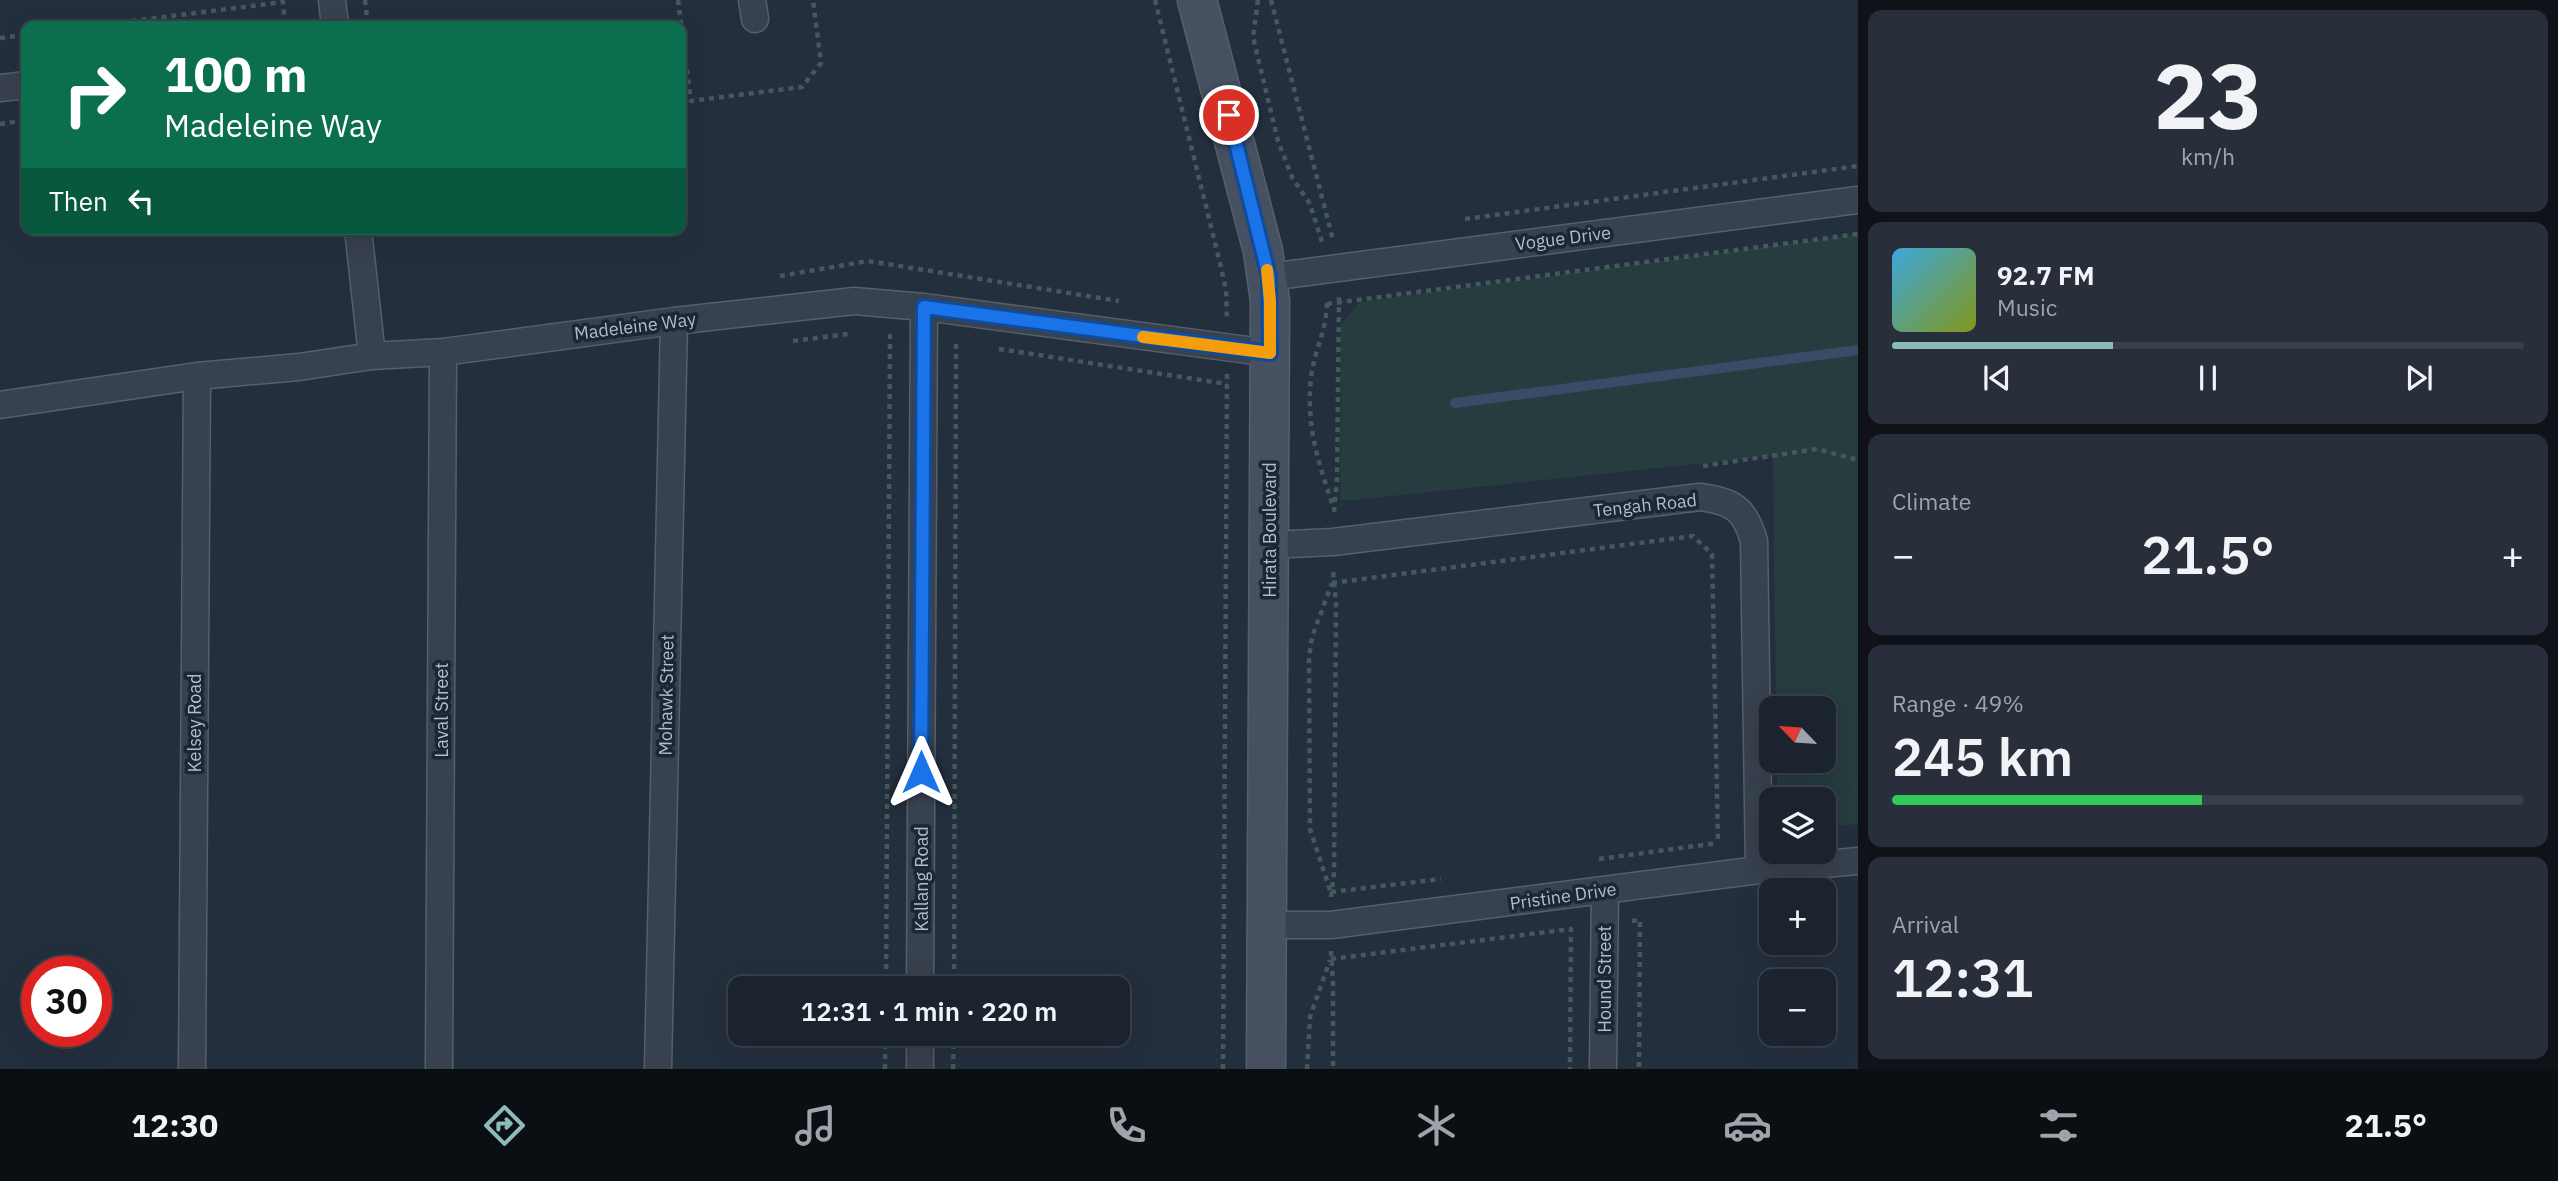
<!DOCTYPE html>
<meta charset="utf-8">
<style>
body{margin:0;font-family:"IBM Plex Sans",sans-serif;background:#282f3a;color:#f1f3f6;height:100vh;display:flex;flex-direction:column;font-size:26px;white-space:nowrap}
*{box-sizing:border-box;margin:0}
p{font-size:23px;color:#a0a4aa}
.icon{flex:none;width:38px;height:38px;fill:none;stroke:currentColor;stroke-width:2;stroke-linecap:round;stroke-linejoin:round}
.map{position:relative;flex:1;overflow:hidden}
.sheet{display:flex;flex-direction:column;gap:10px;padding:10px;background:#0f1319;width:700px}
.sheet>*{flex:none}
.banner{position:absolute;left:21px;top:21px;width:665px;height:214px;border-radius:14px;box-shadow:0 7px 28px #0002,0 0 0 2px #39404a;background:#0b6e4f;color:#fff;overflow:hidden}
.needle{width:46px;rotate:295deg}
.tools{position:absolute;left:1759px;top:696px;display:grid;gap:14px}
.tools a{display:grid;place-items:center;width:77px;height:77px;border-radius:14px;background:#1b232e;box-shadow:0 7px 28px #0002,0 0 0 2px #39404a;font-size:35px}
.speed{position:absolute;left:21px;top:956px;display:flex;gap:14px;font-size:35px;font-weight:700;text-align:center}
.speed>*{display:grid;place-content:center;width:91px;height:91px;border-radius:50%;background:#1b232e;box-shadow:0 7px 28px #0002,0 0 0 2px #39404a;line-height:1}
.speed .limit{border:10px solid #d22;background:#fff;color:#111}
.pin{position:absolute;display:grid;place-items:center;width:60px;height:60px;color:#fff;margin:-30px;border:4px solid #fff;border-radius:50%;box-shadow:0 2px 7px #0007}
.me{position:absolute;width:77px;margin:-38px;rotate:0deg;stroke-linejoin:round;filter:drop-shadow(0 0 5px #0008)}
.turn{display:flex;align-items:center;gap:24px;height:147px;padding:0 28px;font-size:32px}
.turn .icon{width:91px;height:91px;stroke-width:2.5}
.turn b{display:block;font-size:49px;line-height:60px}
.then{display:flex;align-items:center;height:66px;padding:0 28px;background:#0003;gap:14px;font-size:26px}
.big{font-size:52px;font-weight:600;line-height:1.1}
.sheet .card{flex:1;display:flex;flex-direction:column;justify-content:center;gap:10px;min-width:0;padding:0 24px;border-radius:14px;background:#282f3a}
.sheet .dial{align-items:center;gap:0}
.dial b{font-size:91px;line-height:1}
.song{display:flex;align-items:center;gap:21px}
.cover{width:84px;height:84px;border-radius:10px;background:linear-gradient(135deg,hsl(200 70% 55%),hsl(70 70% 35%))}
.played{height:7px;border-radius:4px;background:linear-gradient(90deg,#8bbbb9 35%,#39404a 35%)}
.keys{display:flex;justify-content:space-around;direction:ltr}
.heat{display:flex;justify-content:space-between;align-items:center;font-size:38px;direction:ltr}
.charge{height:10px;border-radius:5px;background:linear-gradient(90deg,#34c759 49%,#39404a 0)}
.trip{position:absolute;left:728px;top:976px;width:402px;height:70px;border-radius:14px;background:#1b232e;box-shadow:0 7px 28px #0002,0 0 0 2px #39404a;font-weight:600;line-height:70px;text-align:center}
.tab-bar{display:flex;height:112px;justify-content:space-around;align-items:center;background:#0b0e12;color:#a0a4aa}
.tab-bar .icon{width:49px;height:49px}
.tab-bar .active{color:#8bbbb9}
.tab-bar b{font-size:32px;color:#f1f3f6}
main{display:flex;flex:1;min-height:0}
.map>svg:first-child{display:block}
</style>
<main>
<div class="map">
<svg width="1858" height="1069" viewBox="0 0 1858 1069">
<rect width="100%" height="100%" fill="#242f3e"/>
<path fill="#263c3f" d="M1858 234V824L1824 828V800H1777V761H1824V709H1776L1773 456 1344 501 1340 499 1341 324 1360 302Z"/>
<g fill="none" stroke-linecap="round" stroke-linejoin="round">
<path stroke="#394c67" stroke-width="10" d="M1455 403 1858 350"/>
<g stroke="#565f6c" stroke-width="29">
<path id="street" d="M332 0 335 26
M752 0 755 19
M0 88 26 85
M358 229 372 356
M1269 277 1858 200
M0 405 197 376 299 367 372 356 443 352 674 321 854 301 924 307 1270 353
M1270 545 1333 542 1700 497C1733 501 1745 509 1754 541L1759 870
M1267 925H1331L1759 870 1858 861
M920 989 924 307
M192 1069 197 376
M439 1069 443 352
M658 1069 674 321
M920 1069V1034
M1603 1069 1605 890"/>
</g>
<g stroke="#565f6c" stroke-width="41">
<path id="secondary" d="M1197 0 1263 251 1270 301 1266 1069"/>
</g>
<path stroke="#44595c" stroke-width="4.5" stroke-dasharray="5 5" stroke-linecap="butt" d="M365 0 368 26
M678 0 691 101 802 87 821 63 813 0
M1155 0 1220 263 1226 290 1227 319
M1258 0 1253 37 1278 141 1292 177 1310 204 1322 242
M1271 0 1333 240
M92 26 283 2 285 26
M0 38 26 35
M0 124 26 120
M1465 219 1858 166
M307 229V230
M780 276 868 261 1119 301
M1327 303C1326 333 1314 351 1311 378 1306 427 1318 461 1333 506
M1327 304 1858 234
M793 341 848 334
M999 349 1227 384
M1703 466 1817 449 1858 460
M1334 512 1337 480 1339 294
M1332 583 1693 536 1712 554 1718 842
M1599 859 1718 843
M1330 890 1310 829 1309 658 1312 637 1332 583
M1331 892 1441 879
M1331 897 1334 873 1336 604 1333 570
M1632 921 1640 920 1639 1069
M1331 951 1333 982V1069
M1331 959 1571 929 1570 1069
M886 989 890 334
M954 989 956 343
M885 1069V1034
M953 1069 954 1034
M1223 1069 1227 373
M1307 1069 1310 1017 1330 960"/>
<use href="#street" stroke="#38414e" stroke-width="26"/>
<use href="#secondary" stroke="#465061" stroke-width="38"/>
</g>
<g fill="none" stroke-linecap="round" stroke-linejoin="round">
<g stroke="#114b97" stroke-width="18">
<path id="route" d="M921 772 924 307 1270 353 1269 277 1229 115"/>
</g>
<use href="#route" stroke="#1a73e8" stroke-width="12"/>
<path stroke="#f59e0b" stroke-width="12" d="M1143 337 1270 353V301L1267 270"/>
</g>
<g text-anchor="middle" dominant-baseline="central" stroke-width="7" stroke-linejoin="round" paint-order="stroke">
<g font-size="18" fill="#b4bcc9" stroke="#1d2633">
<text transform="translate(1563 238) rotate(-7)">Vogue Drive</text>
<text transform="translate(635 326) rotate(-7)">Madeleine Way</text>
<text transform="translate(1645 505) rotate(-6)">Tengah Road</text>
<text transform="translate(1269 530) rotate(-90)">Hirata Boulevard</text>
<text transform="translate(666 695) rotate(-89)">Mohawk Street</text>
<text transform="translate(441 710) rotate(-90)">Laval Street</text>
<text transform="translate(194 723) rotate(-90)">Kelsey Road</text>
<text transform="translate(921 879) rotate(-90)">Kallang Road</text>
<text transform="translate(1563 896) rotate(-8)">Pristine Drive</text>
<text transform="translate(1604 979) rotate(-90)">Hound Street</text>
</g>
</g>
</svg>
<div class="tools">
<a><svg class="needle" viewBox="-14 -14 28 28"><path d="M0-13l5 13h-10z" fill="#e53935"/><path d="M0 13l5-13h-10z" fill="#a0a4aa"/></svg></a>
<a><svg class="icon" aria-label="layers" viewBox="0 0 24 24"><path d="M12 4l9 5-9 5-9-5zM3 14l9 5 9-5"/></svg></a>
<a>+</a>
<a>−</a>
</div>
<div class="speed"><div class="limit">30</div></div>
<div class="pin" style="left:1229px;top:115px;background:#d93025"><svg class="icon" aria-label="arrive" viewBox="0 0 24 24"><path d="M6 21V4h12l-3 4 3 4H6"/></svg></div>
<svg class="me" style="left:921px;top:772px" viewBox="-20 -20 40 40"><path d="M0-17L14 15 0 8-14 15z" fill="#1a73e8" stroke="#fff" stroke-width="4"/></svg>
<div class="trip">12:31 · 1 min · 220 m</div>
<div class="banner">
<div class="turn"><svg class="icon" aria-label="right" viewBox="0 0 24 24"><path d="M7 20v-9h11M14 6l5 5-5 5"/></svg><div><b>100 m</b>Madeleine Way</div></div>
<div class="then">Then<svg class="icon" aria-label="left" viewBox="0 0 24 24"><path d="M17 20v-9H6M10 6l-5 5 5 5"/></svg></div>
</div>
</div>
<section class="sheet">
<div class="card dial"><b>23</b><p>km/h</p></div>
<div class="card">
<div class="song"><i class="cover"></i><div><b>92.7 FM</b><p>Music</p></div></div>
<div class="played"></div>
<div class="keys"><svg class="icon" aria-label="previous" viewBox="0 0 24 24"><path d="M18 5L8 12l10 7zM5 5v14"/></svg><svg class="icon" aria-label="pause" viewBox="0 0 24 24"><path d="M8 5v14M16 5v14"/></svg><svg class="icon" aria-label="next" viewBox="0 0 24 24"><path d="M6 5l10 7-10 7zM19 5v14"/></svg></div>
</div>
<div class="card"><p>Climate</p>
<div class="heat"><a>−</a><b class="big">21.5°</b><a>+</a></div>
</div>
<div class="card"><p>Range · 49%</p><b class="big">245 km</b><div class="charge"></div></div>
<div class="card"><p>Arrival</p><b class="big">12:31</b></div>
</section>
</main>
<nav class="tab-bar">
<b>12:30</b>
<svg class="icon active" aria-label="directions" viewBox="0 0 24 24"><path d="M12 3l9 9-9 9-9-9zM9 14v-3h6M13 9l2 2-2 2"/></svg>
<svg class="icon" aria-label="music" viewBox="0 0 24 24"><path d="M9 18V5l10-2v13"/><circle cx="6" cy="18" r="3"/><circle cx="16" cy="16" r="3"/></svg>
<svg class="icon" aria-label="phone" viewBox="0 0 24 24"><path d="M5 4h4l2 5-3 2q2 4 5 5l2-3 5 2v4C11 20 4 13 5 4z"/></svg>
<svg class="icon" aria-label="climate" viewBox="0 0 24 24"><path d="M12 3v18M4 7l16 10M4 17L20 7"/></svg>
<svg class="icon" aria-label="car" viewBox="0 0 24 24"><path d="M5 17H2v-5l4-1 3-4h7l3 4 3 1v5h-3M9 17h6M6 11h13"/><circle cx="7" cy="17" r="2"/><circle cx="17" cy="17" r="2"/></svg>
<svg class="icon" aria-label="filters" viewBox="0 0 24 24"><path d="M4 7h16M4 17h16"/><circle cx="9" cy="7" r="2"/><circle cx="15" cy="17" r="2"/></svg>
<b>21.5°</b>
</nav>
